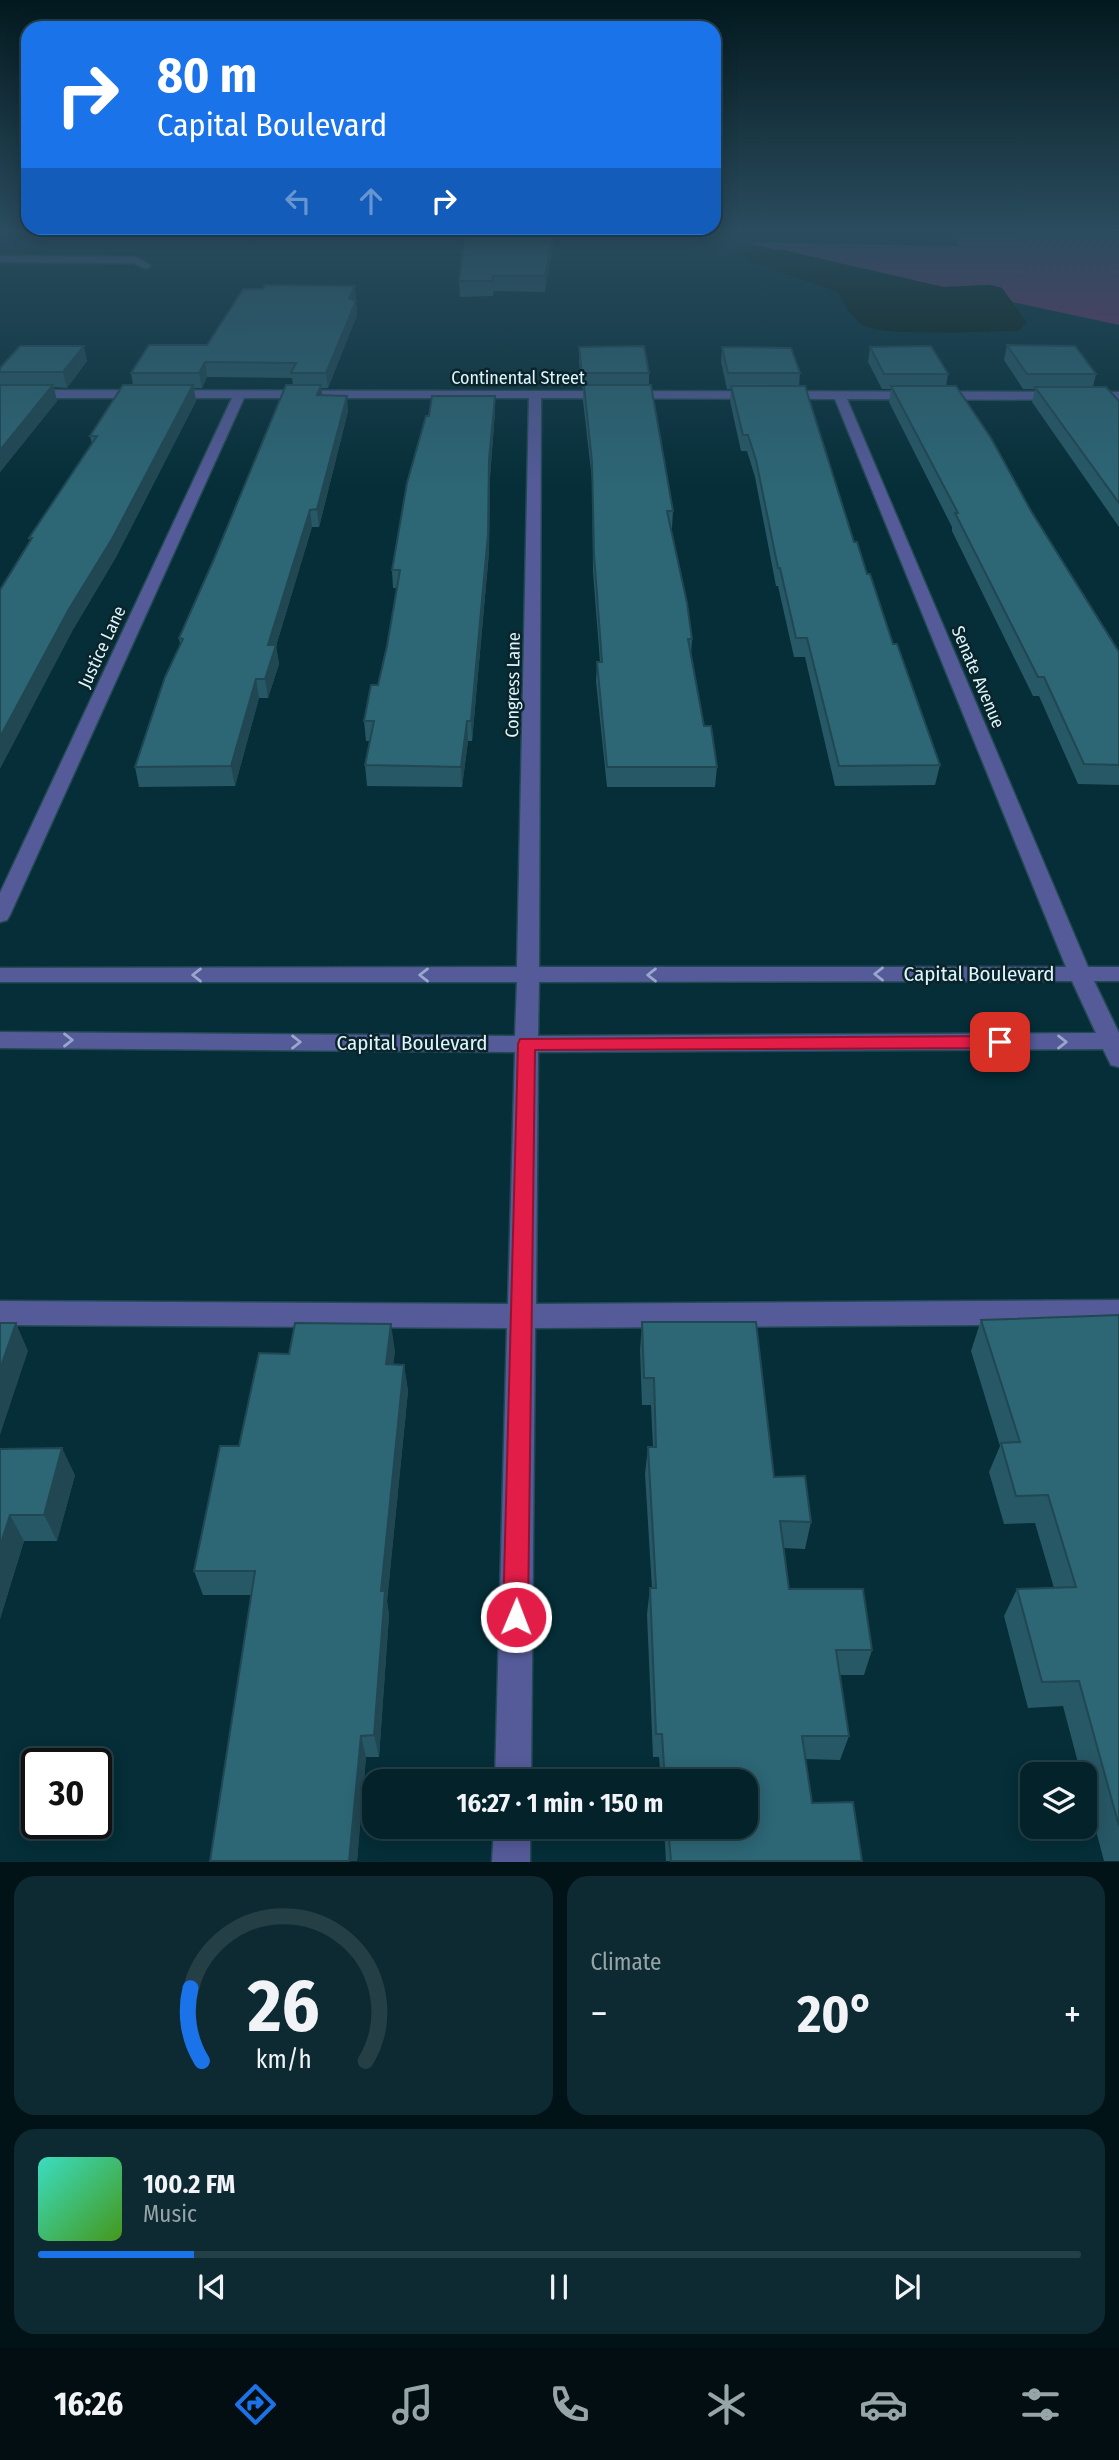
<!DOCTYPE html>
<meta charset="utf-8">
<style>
body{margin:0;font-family:"Fira Sans Condensed",sans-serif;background:#0d2a32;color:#f1f3f6;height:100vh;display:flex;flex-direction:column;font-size:26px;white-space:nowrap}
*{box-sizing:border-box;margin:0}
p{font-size:23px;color:#97a4a8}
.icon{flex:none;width:38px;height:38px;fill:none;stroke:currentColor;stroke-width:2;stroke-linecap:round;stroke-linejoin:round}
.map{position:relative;height:1862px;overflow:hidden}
.sheet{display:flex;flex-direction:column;gap:14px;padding:14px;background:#021317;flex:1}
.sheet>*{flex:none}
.banner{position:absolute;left:21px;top:21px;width:700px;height:214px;border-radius:21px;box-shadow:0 4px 18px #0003,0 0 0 2px #253f47;background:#1a73e8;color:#fff;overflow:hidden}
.buttons{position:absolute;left:1020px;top:1762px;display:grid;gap:14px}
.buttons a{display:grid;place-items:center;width:77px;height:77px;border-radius:14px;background:#04222a;box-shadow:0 4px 18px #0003,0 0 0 2px #253f47;font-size:35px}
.speed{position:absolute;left:21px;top:1748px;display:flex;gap:14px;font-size:35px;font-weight:700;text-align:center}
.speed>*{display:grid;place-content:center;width:91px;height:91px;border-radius:50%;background:#04222a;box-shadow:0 4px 18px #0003,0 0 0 2px #253f47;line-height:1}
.speed .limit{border:4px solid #111;border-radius:10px;background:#fff;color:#111}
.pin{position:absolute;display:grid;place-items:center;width:60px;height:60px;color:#fff;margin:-30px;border-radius:14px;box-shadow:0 4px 10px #0006}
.me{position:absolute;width:77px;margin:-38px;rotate:1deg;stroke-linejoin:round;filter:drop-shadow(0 0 5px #0008)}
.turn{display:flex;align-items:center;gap:24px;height:147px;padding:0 21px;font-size:32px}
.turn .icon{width:91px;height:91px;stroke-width:2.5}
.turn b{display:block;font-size:49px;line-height:60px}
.lanes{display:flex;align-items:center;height:66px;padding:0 21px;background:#0003;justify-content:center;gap:35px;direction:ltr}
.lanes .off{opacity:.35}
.big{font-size:52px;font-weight:700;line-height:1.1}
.sheet .card{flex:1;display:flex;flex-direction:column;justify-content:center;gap:10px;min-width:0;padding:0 24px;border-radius:21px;background:#0d2a32}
.sheet .dial{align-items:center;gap:0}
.dial svg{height:182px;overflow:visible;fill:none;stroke:#253f47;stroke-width:7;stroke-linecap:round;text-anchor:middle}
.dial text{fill:#f1f3f6;stroke:none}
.song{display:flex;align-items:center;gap:21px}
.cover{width:84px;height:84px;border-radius:10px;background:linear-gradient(135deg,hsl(170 70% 55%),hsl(100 70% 35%))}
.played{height:7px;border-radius:4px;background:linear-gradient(90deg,#1a73e8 15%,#253f47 15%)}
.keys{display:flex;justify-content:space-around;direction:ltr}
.heat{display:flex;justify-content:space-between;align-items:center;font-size:38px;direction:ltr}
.sheet .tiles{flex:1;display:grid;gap:14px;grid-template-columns:1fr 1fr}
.card:last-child{grid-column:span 2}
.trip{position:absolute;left:362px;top:1769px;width:396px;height:70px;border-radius:21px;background:#04222a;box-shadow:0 4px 18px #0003,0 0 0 2px #253f47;font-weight:700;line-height:70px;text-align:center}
.tabs{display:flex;height:112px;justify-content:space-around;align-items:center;background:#020e11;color:#97a4a8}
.tabs .icon{width:49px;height:49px}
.tabs .selected{color:#1a73e8}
.tabs b{font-size:32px;color:#f1f3f6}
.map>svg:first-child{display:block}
</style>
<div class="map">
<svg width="1119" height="1862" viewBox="0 0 1119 1862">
<rect width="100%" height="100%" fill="#052e38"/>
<path fill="#7a3369" d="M949 229H1119V325L1012 302 1002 288 990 285 943 287 742 242 959 246Z"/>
<path fill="#0a1c12" d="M784 250 943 287 990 285 1002 288 1027 323 1018 331C985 331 891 337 865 326 853 320 843 304 838 292L748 261 744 256 746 251Z"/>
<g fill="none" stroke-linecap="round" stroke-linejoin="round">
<g stroke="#234a54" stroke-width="3">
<path id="street" d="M0 229H9L0 235Z
M0 256 136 257 151 266 146 269 134 263 0 262Z
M0 390 1119 392V400L847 399 1088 967H1119V981H1094L1119 1033V1067L1111 1065 1103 1049 538 1052 536 1304 1119 1300V1324L535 1328 531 1782H495L507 1328 0 1325V1301L508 1304 515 1052 0 1048V1032L515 1036 517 982H0V968L517 967 529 398H244L10 915 7 920 0 922V893L232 398H0ZM541 398 835 399 1066 967H539ZM1072 981 1096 1033 538 1036 539 982Z
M494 1827H530V1862H492Z"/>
</g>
<use href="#street" fill="#555b99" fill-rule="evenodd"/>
</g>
<path fill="#275865" d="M556 229 545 292 494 291 493 296 460 297 459 281Z
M356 299 355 301 357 315 328 388H321L322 395 348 411 319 527H312L276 646 279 664 268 698H259L235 786 139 787 135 767 180 644 179 638 293 385 292 378 207 377 202 388H194L196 401 116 557 74 628 29 538 92 444 90 436 133 385 131 373 207 345Z
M1007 345 1096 374 1093 387 1119 401V527L1032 402 1035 389H1023L1004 360Z
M579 347 649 373V385L673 511 672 528H671L692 639 691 655 704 726 717 767 715 787H607L596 681 597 662H600L593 572 592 479 583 401V388H582L579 362Z
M722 347 800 373 799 386 854 542 940 765 935 785 835 786 805 657H794L778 586H776L755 477 747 451H741L730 401 731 389H727L721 362Z
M870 347 948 374 946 386 1031 511 1119 652V785L1078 784 1039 696H1033L952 531V527L889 402 891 389H882L868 362Z
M87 361 67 388 54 387 57 401 0 472V368Z
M495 411 490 477 489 552 472 741H468L462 787 367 786 365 765 370 741H366L364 721 378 685 387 646 397 588H393L392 570Z
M1119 1315V1861H1104L1085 1789V1774H1081L1063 1706 1028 1708 1004 1616 1017 1589 1054 1588 1035 1523 1004 1524 989 1472 1000 1446 971 1351 981 1320Z
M642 1322 811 1522 805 1549 783 1548 789 1589 872 1650 864 1675H840L849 1736 840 1760 805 1759 812 1803 862 1861H666L664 1827H746V1782H661L659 1757H653L647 1614 650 1588H652L645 1474 648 1447H653L651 1405H642L640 1350Z
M395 1351 393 1364 404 1365 408 1391 387 1601 389 1615 379 1757H366L357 1861H210L251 1595H203L194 1571 239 1446Z
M0 1449 75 1475 57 1541H24L0 1619Z"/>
<path fill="#204752" d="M554 229H556L545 292V276Z
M355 286 356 299 350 312 349 298Z
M356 301 357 315 328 388 326 373Z
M84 346 87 361 67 388 63 372Z
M205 362 207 377 202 388 199 373Z
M53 385 57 401 0 472V450Z
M193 385 196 401 116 557 74 628 0 769V737L69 609Z
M321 385 323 401 317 395Z
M347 396 348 411 319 527 317 509Z
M495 396V411L490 477 489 552 472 741 471 721 489 460Z
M310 510 312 527 276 646 279 664 268 698 265 679 268 645Z
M256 679 259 698 235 786 231 766Z
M467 721 468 741 462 787 461 767Z
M16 1323 28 1351 0 1435V1369Z
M391 1324 395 1351 390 1390 386 1364Z
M404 1365 408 1391 387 1601 389 1615 379 1757 374 1735 381 1591Z
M62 1448 75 1475 57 1541 44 1515Z
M10 1515 24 1541 0 1619V1546Z
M361 1736 366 1757 357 1861H349Z"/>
<path fill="#2d6675" stroke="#204752" stroke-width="2" d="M466 229H554L545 276H493V281H459Z
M265 285 355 286 349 298 356 301 326 373H291L296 363 205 362 199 373H131L149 345H207L243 289H263Z
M1007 345 1075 346 1096 374H1027Z
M20 346H84L63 372H0V368Z
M644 346 649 373H582L579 347Z
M931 346 948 374H884L870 347Z
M722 347 791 348 800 373H728Z
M0 385H53L0 450Z
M123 385H193L112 539 69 609 0 737V590L32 538H29L97 436H90Z
M286 385H321L317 395 347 396 317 509 310 510 268 645H276L265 679H256L231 766 135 767 165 677 183 639 179 638 214 559Z
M584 385H651L673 511H667L687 603 692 639H688L704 726H711L717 767H607L597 662H602L594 554 592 462Z
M731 386H805L854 542H857L867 574H870L893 644H897L940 765 839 766 807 638H796L780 568H778L756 460 748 435H743Z
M891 386H956L991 438 1031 511 1119 652V765L1084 764 1044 677H1038L955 513H958Z
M1035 387H1106L1119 401V503Z
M432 396H495L489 460 488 534 471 721H467L461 767 365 765 374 721H364L371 685H378L387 646 400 570H392L407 483 426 416H429Z
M1119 1315V1826L1079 1681 1042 1682 1017 1589 1076 1587 1048 1495 1016 1496 1001 1443 1020 1442 981 1320Z
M642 1322H756L774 1477 805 1476 811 1522 780 1521 789 1589H863L872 1650H836L849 1736H802L812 1803 853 1802 862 1861H671L668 1827H746V1782H665L662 1734H656L650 1588H656L648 1447H656L654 1378H644Z
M0 1323H16L0 1369Z
M295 1323 391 1324 386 1364 404 1365 381 1591H385L374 1735 361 1736 349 1861H210L255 1571H194L220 1446H239L259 1353 289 1354Z
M62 1448 44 1515H10L0 1546V1449Z"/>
<defs><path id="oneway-chevron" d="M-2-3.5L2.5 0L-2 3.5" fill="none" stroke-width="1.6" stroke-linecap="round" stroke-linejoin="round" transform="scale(1.75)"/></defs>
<g stroke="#98a8cc">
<use href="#oneway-chevron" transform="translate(879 974) rotate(180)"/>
<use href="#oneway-chevron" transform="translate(197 975) rotate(180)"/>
<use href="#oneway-chevron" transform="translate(424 975) rotate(180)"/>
<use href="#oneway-chevron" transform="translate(652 975) rotate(180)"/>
<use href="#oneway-chevron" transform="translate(68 1040)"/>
<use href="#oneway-chevron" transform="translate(296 1042)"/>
<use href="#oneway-chevron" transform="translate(1062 1042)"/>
</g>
<linearGradient id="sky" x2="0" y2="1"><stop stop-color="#03191f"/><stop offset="0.47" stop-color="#2a4c5e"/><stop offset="1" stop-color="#2a4c5e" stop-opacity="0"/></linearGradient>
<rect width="1119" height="490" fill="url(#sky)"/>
<path fill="#e11d48" stroke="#92132f" stroke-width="2" d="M1000 1036 1009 1042 1000 1048 535 1050 528 1617 525 1626 516 1630 507 1626 503 1617 518 1044 520 1039Z"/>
<g text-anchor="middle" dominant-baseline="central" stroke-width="5" stroke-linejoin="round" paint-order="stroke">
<g font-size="18" fill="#daf6fe" stroke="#0c2329">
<text x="518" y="378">Continental Street</text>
<text transform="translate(102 647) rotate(-65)">Justice Lane</text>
<text transform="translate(978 677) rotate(67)">Senate Avenue</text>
<text transform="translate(513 685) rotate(-89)">Congress Lane</text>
</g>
<g font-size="21" fill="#daf6fe" stroke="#0c2329">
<text x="979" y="974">Capital Boulevard</text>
<text x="412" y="1043">Capital Boulevard</text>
</g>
</g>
</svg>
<div class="buttons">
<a><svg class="icon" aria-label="layers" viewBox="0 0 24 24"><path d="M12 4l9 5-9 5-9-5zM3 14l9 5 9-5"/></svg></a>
</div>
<div class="speed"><div class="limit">30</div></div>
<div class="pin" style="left:1000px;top:1042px;background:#d93025"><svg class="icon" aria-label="arrive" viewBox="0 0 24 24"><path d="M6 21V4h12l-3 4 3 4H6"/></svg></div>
<svg class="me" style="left:516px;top:1617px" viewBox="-20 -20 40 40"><circle r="17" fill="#e11d48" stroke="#fff" stroke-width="3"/><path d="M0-11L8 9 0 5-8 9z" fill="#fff"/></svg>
<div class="trip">16:27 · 1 min · 150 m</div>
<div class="banner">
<div class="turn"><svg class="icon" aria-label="right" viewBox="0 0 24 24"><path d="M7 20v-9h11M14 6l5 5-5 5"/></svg><div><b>80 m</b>Capital Boulevard</div></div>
<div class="lanes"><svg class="icon off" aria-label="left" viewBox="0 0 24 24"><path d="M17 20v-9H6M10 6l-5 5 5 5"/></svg><svg class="icon off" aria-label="ahead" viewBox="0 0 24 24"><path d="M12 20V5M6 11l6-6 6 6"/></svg><svg class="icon" aria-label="right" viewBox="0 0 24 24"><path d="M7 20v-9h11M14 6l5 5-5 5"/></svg></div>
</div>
</div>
<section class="sheet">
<div class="tiles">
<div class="card dial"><svg viewBox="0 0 100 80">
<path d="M14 69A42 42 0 1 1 86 69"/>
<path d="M14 69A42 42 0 0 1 9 37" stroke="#1a73e8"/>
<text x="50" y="56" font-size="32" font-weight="700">26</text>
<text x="50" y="72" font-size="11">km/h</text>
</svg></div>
<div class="card"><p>Climate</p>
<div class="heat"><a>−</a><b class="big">20°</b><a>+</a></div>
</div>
<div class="card">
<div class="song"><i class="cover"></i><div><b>100.2 FM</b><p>Music</p></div></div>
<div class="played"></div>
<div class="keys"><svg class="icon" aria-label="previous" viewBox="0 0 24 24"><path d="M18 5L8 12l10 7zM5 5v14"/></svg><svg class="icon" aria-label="pause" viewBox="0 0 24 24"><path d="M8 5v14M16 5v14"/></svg><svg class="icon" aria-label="next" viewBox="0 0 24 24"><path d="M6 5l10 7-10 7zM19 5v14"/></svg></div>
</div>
</div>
</section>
<nav class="tabs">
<b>16:26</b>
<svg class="icon selected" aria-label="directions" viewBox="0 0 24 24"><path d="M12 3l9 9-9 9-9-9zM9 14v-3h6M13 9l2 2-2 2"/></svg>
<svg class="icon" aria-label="music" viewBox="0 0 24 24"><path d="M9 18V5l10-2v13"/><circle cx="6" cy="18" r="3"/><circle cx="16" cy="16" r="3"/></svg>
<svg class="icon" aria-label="phone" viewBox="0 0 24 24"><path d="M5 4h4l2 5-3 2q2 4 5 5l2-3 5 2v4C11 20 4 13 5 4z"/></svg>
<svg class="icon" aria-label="climate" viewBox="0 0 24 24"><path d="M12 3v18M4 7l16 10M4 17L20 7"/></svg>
<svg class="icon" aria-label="car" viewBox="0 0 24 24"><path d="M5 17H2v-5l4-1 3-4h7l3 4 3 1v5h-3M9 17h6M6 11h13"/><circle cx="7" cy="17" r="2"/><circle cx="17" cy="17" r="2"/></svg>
<svg class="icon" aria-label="filters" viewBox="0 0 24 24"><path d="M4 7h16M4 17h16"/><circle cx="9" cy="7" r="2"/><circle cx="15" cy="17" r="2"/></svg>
</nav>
